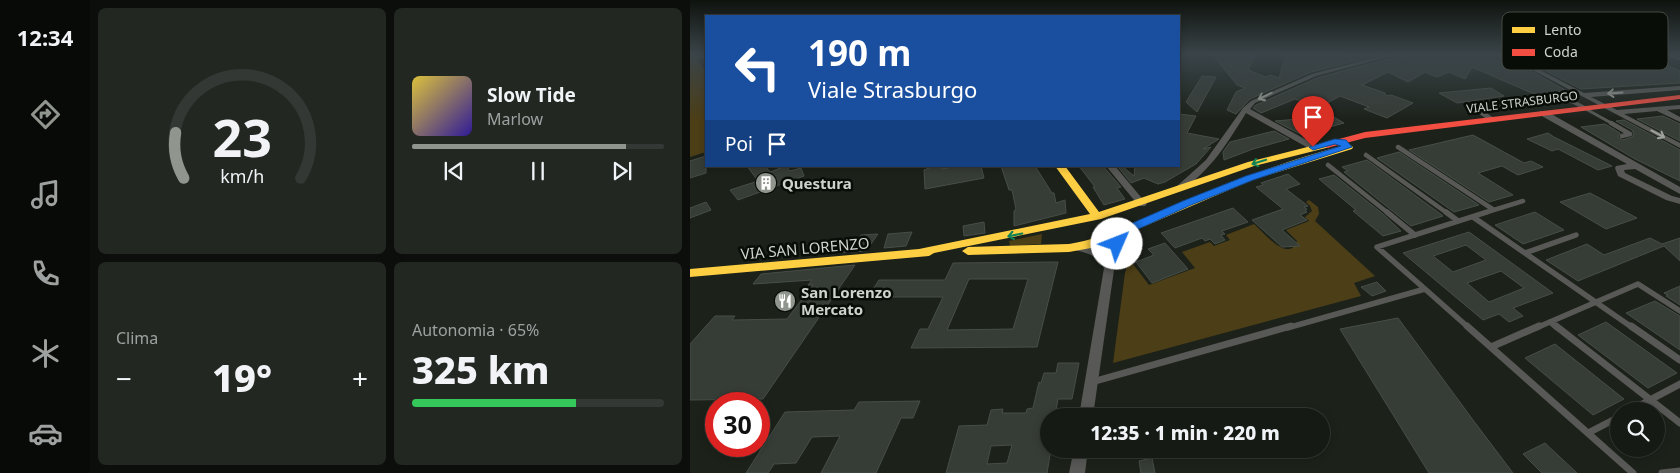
<!DOCTYPE html>
<html lang="it">
<meta charset="utf-8">
<style>
body{margin:0;font-family:"Noto Sans",sans-serif;background:#222722;color:#f1f3f6;height:100vh;display:flex;flex-direction:column;font-size:19px;white-space:nowrap}
*{box-sizing:border-box;margin:0}
p{font-size:16px;color:#9da1a0}
.icon{flex:none;width:28px;height:28px;fill:none;stroke:currentColor;stroke-width:2;stroke-linecap:round;stroke-linejoin:round}
.map{position:relative;flex:1;overflow:hidden}
.side{display:flex;flex-direction:column;gap:8px;padding:8px;background:#0c0e0b;width:600px}
.side>*{flex:none}
.guide{position:absolute;left:15px;top:15px;width:475px;height:152px;border-radius:0px;box-shadow:0 2px 8px #0003,0 0 0 1px #343834;background:#1a4fa0;color:#fff;overflow:hidden}
.fabs{position:absolute;left:920px;top:402px;display:grid;gap:10px}
.fabs a{display:grid;place-items:center;width:55px;height:55px;border-radius:50%;background:#151a14;box-shadow:0 2px 8px #0003,0 0 0 1px #343834;font-size:25px}
.speed{position:absolute;left:15px;top:392px;display:flex;gap:10px;font-size:25px;font-weight:700;text-align:center}
.speed>*{display:grid;place-content:center;width:65px;height:65px;border-radius:50%;background:#151a14;box-shadow:0 2px 8px #0003,0 0 0 1px #343834;line-height:1}
.speed .limit{border:8px solid #d22;background:#fff;color:#111}
.pin{position:absolute;display:grid;place-items:center;width:42px;height:42px;color:#fff;margin:-51px -21px;border-radius:50% 50% 50% 0;rotate:-45deg;box-shadow:0 0 5px #0007}
.pin .icon{rotate:45deg}
.me{position:absolute;width:55px;margin:-28px;rotate:46deg;stroke-linejoin:round;filter:drop-shadow(0 0 4px #0008)}
.turn{display:flex;align-items:center;gap:18px;height:105px;padding:0 20px;font-size:22px}
.turn .icon{width:65px;height:65px;stroke-width:2.5}
.turn b{display:block;font-size:35px;line-height:42px}
.then{display:flex;align-items:center;height:48px;padding:0 20px;background:#0003;gap:10px;font-size:19px}
.big{font-size:38px;font-weight:800;line-height:1.1}
.side .card{flex:1;display:flex;flex-direction:column;justify-content:center;gap:8px;min-width:0;padding:0 18px;border-radius:8px;background:#222722}
.side .dial{align-items:center;gap:0}
.dial svg{height:130px;overflow:visible;fill:none;stroke:#343834;stroke-width:7;stroke-linecap:round;text-anchor:middle}
.dial text{fill:#f1f3f6;stroke:none}
.song{display:flex;align-items:center;gap:15px}
.cover{width:60px;height:60px;border-radius:8px;background:linear-gradient(135deg,hsl(50 70% 55%),hsl(250 70% 35%))}
.played{height:5px;border-radius:2px;background:linear-gradient(90deg,#90968d 85%,#343834 85%)}
.keys{display:flex;justify-content:space-around;direction:ltr}
.heat{display:flex;justify-content:space-between;align-items:center;font-size:28px;direction:ltr}
.charge{height:8px;border-radius:4px;background:linear-gradient(90deg,#34c759 65%,#343834 0)}
.side .tiles{flex:1;display:grid;gap:8px;grid-template-columns:repeat(2,1fr)}
.trip{position:absolute;left:350px;top:408px;width:290px;height:50px;border-radius:25px;background:#151a14;box-shadow:0 2px 8px #0003,0 0 0 1px #343834;font-weight:800;line-height:50px;text-align:center}
main{display:flex;flex:1;min-height:0}
.tab-bar{display:flex;flex-direction:column;width:90px;justify-content:space-around;align-items:center;background:#080a08;color:#9da1a0}
.tab-bar .icon{width:35px;height:35px}
.tab-bar .active{color:#90968d}
.tab-bar b{font-size:22px;color:#f1f3f6}
.map>svg:first-child{display:block}
</style>
<main>
<nav class="tab-bar">
<b>12:34</b>
<svg class="icon active" aria-label="directions" viewBox="0 0 24 24"><path d="M12 3l9 9-9 9-9-9zM9 14v-3h6M13 9l2 2-2 2"/></svg>
<svg class="icon" aria-label="music" viewBox="0 0 24 24"><path d="M9 18V5l10-2v13"/><circle cx="6" cy="18" r="3"/><circle cx="16" cy="16" r="3"/></svg>
<svg class="icon" aria-label="phone" viewBox="0 0 24 24"><path d="M5 4h4l2 5-3 2q2 4 5 5l2-3 5 2v4C11 20 4 13 5 4z"/></svg>
<svg class="icon" aria-label="climate" viewBox="0 0 24 24"><path d="M12 3v18M4 7l16 10M4 17L20 7"/></svg>
<svg class="icon" aria-label="car" viewBox="0 0 24 24"><path d="M5 17H2v-5l4-1 3-4h7l3 4 3 1v5h-3M9 17h6M6 11h13"/><circle cx="7" cy="17" r="2"/><circle cx="17" cy="17" r="2"/></svg>
</nav>
<section class="side">
<div class="tiles">
<div class="card dial"><svg viewBox="0 0 100 80">
<path d="M14 69A42 42 0 1 1 86 69"/>
<path d="M14 69A42 42 0 0 1 9 41" stroke="#90968d"/>
<text x="50" y="56" font-size="32" font-weight="700">23</text>
<text x="50" y="72" font-size="11">km/h</text>
</svg></div>
<div class="card">
<div class="song"><i class="cover"></i><div><b>Slow Tide</b><p>Marlow</p></div></div>
<div class="played"></div>
<div class="keys"><svg class="icon" aria-label="previous" viewBox="0 0 24 24"><path d="M18 5L8 12l10 7zM5 5v14"/></svg><svg class="icon" aria-label="pause" viewBox="0 0 24 24"><path d="M8 5v14M16 5v14"/></svg><svg class="icon" aria-label="next" viewBox="0 0 24 24"><path d="M6 5l10 7-10 7zM19 5v14"/></svg></div>
</div>
<div class="card"><p>Clima</p>
<div class="heat"><a>−</a><b class="big">19°</b><a>+</a></div>
</div>
<div class="card"><p>Autonomia · 65%</p><b class="big">325 km</b><div class="charge"></div></div>
</div>
</section>
<div class="map">
<svg width="990" height="473" viewBox="0 0 990 473">
<rect width="100%" height="100%" fill="#1c221a"/>
<path fill="#4c3e16" d="M0 54H16V57L7 59 16 72V152L0 157Z
M619 200 628 207 629 214 625 221 685 276 664 283 671 296 423 363 435 273 439 259 459 285 505 268 492 252 520 242 524 246 540 240 536 235 564 224C573 232 599 264 607 241L596 230 619 221 615 217 622 211 620 206 616 202Z
M352 234 351 244 320 246 319 241Z"/>
<path fill="#363c36" stroke="#474e48" fill-rule="evenodd" d="M522 54H566L558 70 576 77 580 75 589 78 596 54 689 55 621 72 560 99 546 114 537 110 546 92 555 88 547 85Z
M726 54H810L877 91 844 94 782 67 775 79 759 72 747 77 735 72 718 82 698 72 672 85 695 93 696 96 701 95 723 103 697 118 674 109 679 107 650 96 628 108 605 99 571 113 563 108 566 105 627 78 694 60Z
M823 54H906V58L953 54 990 71V83L891 89Z
M512 76 526 77 507 112 496 102Z
M801 88 814 96 767 103 749 93Z
M489 114 506 116 497 133 529 139 513 149 521 147 506 164 475 182 468 184 454 178 441 183 428 167 432 166 444 176 445 166H489Z
M642 116 654 123 622 132 614 136 585 121Z
M973 116 990 124V141L947 119Z
M934 120 990 150V181L945 159 891 127 915 124 930 133 928 137 933 140 942 137 944 134 942 130 926 121Z
M584 131 599 139 563 149 534 160 533 152 540 142Z
M858 133 864 137 922 166 908 170 868 149 862 151 837 139Z
M783 135 834 163 841 161 853 167 828 175 812 166 788 173 823 195 799 202 719 150Z
M709 152 789 205 764 212 687 158Z
M16 156V173L0 178V161Z
M677 160 752 215 753 216 721 226 654 172 658 171 652 167Z
M57 166H75L80 172 96 166 100 171 111 168 114 176 48 200 40 190 68 181Z
M244 166H252V169L267 166H291L294 178 235 189 234 170Z
M311 166H345L362 193H364L366 203 375 200 376 213 324 226V211L326 209 322 190H319Z
M389 166H413L431 187 427 188 435 199 414 205 403 187H405Z
M598 174 610 184 596 189 618 206 614 207 617 209 615 210 617 212 610 215 617 220 592 230 610 246 592 247 562 220 593 209 566 187 573 185 571 183Z
M644 175 693 214 711 231 693 236 663 211 666 210 629 179Z
M900 193 947 218 916 229 870 202Z
M16 202 21 210 0 218V208Z
M543 208 558 222 532 231 535 234 531 235 535 240 525 244 520 239 515 241 512 238 485 248 471 233Z
M845 212 874 230 833 244 805 225Z
M294 222 295 233 274 236 273 226Z
M222 232 216 246 194 248 198 234Z
M779 232 863 293 823 308 833 316 819 322 809 314 793 320 713 253ZM776 245 796 260 763 272 743 256ZM811 271 834 288 799 302 777 283Z
M188 234 176 251 148 253 154 240 169 238 171 235Z
M960 238 972 244 990 238V261L974 246 888 281 856 260 897 244 914 255Z
M475 243 498 269 462 283 446 262 464 255 458 249Z
M368 262 347 347 221 348 230 329H238L253 297H178L189 280H255L263 263ZM279 279H338L323 329 257 330Z
M165 265 73 399 0 400V344L25 316H45L42 320 97 319 123 285H118L122 280 63 284 71 274Z
M687 282 696 291 682 296 671 287Z
M990 286V305L976 296 978 295 974 293Z
M965 301 990 316V350L936 313Z
M708 318 783 420 823 473H739L650 329Z
M916 322 987 373 958 388 888 335Z
M865 344 934 399 903 415 835 358Z
M368 363H389L382 399H368L365 416H359V449H361L357 473H256L269 426 297 425 301 410 313 409 312 413H336L337 409 343 408 349 382 351 383 354 373H366ZM322 445 317 463 297 464 301 446Z
M230 401 223 418H211L186 473H131L150 436 122 437 106 463 84 464 78 473H56L95 412 164 410 169 402Z
M855 443 887 473H852L833 454Z
M462 458 465 473H451L449 461Z"/>
<g fill="none" stroke-linecap="round" stroke-linejoin="round">
<path stroke="#585956" stroke-width="3" d="M896 109 923 124"/>
<path stroke="#585956" stroke-width="4.5" d="M921 123 940 134 932 136
M708 147 804 210
M676 155 757 213
M638 165 698 213
M794 213 833 201"/>
<path stroke="#585956" stroke-width="5.5" d="M697 212 725 235
M756 212 768 221
M783 217 943 328
M835 253 886 235
M735 289 779 328
M860 322 867 328
M597 328 735 289 687 247 797 212
M846 328 948 284 990 311"/>
<path stroke="#585956" stroke-width="7" d="M777 326 943 473
M866 326 990 423
M941 326 990 360
M801 347 849 326
M402 382 601 326
M939 411 990 384
M898 433 929 417
M972 473 990 471"/>
<path fill="#585956" fill-rule="evenodd" d="M699 54H708L626 76 565 103 560 109 626 145V149H620L556 113C538 142 522 169 493 189L490 190 486 187 516 160 553 108 561 101 622 74Z
M812 54H819L894 93 990 86V90L901 97 927 110 990 105V109L977 110 990 117V122L967 111 934 114 990 143V148Z
M975 54H983L990 57V61Z
M878 97 899 108 893 109 877 101 792 110 804 118V122H801L782 109 786 107Z
M850 111H856L990 187V194L945 169 934 170 935 173 982 196 990 198V204L976 200 928 176 925 168 926 166 937 164 850 115Z
M416 166H425L455 202 457 204 455 206H449Z
M442 225 447 228 434 240 426 256 403 416H389L414 268C408 254 395 253 381 249L380 247 385 244C396 246 407 248 416 255 423 243 428 230 442 225Z
M384 449H398L395 473H379Z"/>
<path fill="#ffcf43" fill-rule="evenodd" d="M637 142 641 145 640 147 564 166 411 219 244 253 239 256 0 277V269L229 249 400 214 365 166H375L409 212 558 162Z
M659 144 663 147 662 149 562 180 434 235 401 248 379 252 278 255 272 251 278 247 379 244C422 237 464 215 504 198 554 176 606 158 659 144Z"/>
<path fill="#f24e42" fill-rule="evenodd" d="M990 95V99L675 138 637 148 633 145 634 143 675 132Z"/>
</g>
<defs><path id="oneway-shaft" d="M-6 0H5M1.5-3L5.5 0L1.5 3" fill="none" stroke-width="1.6" stroke-linecap="round" stroke-linejoin="round" transform="scale(1.25)"/></defs>
<g stroke="#9fa39c">
<use href="#oneway-shaft" transform="translate(925 93) rotate(176)"/>
<use href="#oneway-shaft" transform="translate(575 96) rotate(154)"/>
<use href="#oneway-shaft" transform="translate(968 134) rotate(28)"/>
</g>
<g stroke="#108157">
<use href="#oneway-shaft" transform="translate(569 162) rotate(163)"/>
<use href="#oneway-shaft" transform="translate(325 235) rotate(168)"/>
</g>
<linearGradient id="sky" x2="0" y2="1"><stop stop-color="#0f130e"/><stop offset="0.45" stop-color="#3a4449"/><stop offset="1" stop-color="#3a4449" stop-opacity="0"/></linearGradient>
<rect width="990" height="120" fill="url(#sky)"/>
<path fill="#1a73e8" stroke="#114b97" d="M645 139 656 140 662 147 563 180 501 205 446 230 431 246H423L421 244 438 225 493 201 556 176 651 146 645 144 623 150 619 147Z"/>
<defs>
<g id="building-disc" transform="scale(1.125)"><circle r="9.5" fill="#90968d" stroke="#090d07"/><path d="M-4-6H4V6H1V3H-1V6H-4ZM-2.5-4.3h1.7v1.8h-1.7ZM.8-4.3h1.7v1.8H.8ZM-2.5-1h1.7V.8h-1.7ZM.8-1h1.7V.8H.8Z" fill="#fff"/></g>
<g id="restaurant-disc" transform="scale(1.125)"><circle r="9.5" fill="#90968d" stroke="#090d07"/><path d="M-5-6h1v4h1v-4h1v4h1v-4h1v5L-1.5 .5V6h-2V.5L-5-1ZM5-6V6H3V1.5H1.5Q1.5-4 5-6Z" fill="#fff"/></g>
</defs>
<g fill-rule="evenodd">
<use href="#building-disc" x="76" y="183"/>
<use href="#restaurant-disc" x="95" y="301"/>
</g>
<g text-anchor="middle" dominant-baseline="central" stroke-width="5" stroke-linejoin="round" paint-order="stroke">
<g font-size="12" fill="#ced4cb" stroke="#090d07">
<text transform="translate(832 102) rotate(-7)">VIALE STRASBURGO</text>
</g>
<g font-size="15" font-weight="bold" fill="#ced4cb" stroke="#090d07" text-anchor="start">
<text x="92" y="183">Questura</text>
<text x="111" y="292">San Lorenzo<tspan x="111" dy="17">Mercato</tspan></text>
</g>
<g font-size="15" fill="#ced4cb" stroke="#090d07">
<text transform="translate(115 248) rotate(-5)">VIA SAN LORENZO</text>
</g>
</g>
<rect x="812" y="12" width="166" height="58" rx="8" fill="#090d07" stroke="#444942" stroke-width="1"/>
<rect x="822" y="27" width="23" height="6" fill="#ffcf43"/>
<rect x="822" y="49" width="23" height="7" fill="#f24e42"/>
<g font-size="14" fill="#ced4cb">
<text x="854" y="35">Lento</text>
<text x="854" y="57">Coda</text>
</g>
</svg>
<div class="fabs">
<a><svg class="icon" aria-label="search" viewBox="0 0 24 24"><circle cx="10" cy="10" r="6"/><path d="M15 15l6 6"/></svg></a>
</div>
<div class="speed"><div class="limit">30</div></div>
<div class="pin" style="left:623px;top:147px;background:#d93025"><svg class="icon" aria-label="arrive" viewBox="0 0 24 24"><path d="M6 21V4h12l-3 4 3 4H6"/></svg></div>
<svg class="me" style="left:427px;top:244px" viewBox="-20 -20 40 40"><circle r="19" fill="#fff"/><path d="M0-13L10 11 0 6-10 11z" fill="#1a73e8"/></svg>
<div class="trip">12:35 · 1 min · 220 m</div>
<div class="guide">
<div class="turn"><svg class="icon" aria-label="left" viewBox="0 0 24 24"><path d="M17 20v-9H6M10 6l-5 5 5 5"/></svg><div><b>190 m</b>Viale Strasburgo</div></div>
<div class="then">Poi<svg class="icon" aria-label="arrive" viewBox="0 0 24 24"><path d="M6 21V4h12l-3 4 3 4H6"/></svg></div>
</div>
</div>
</main>
